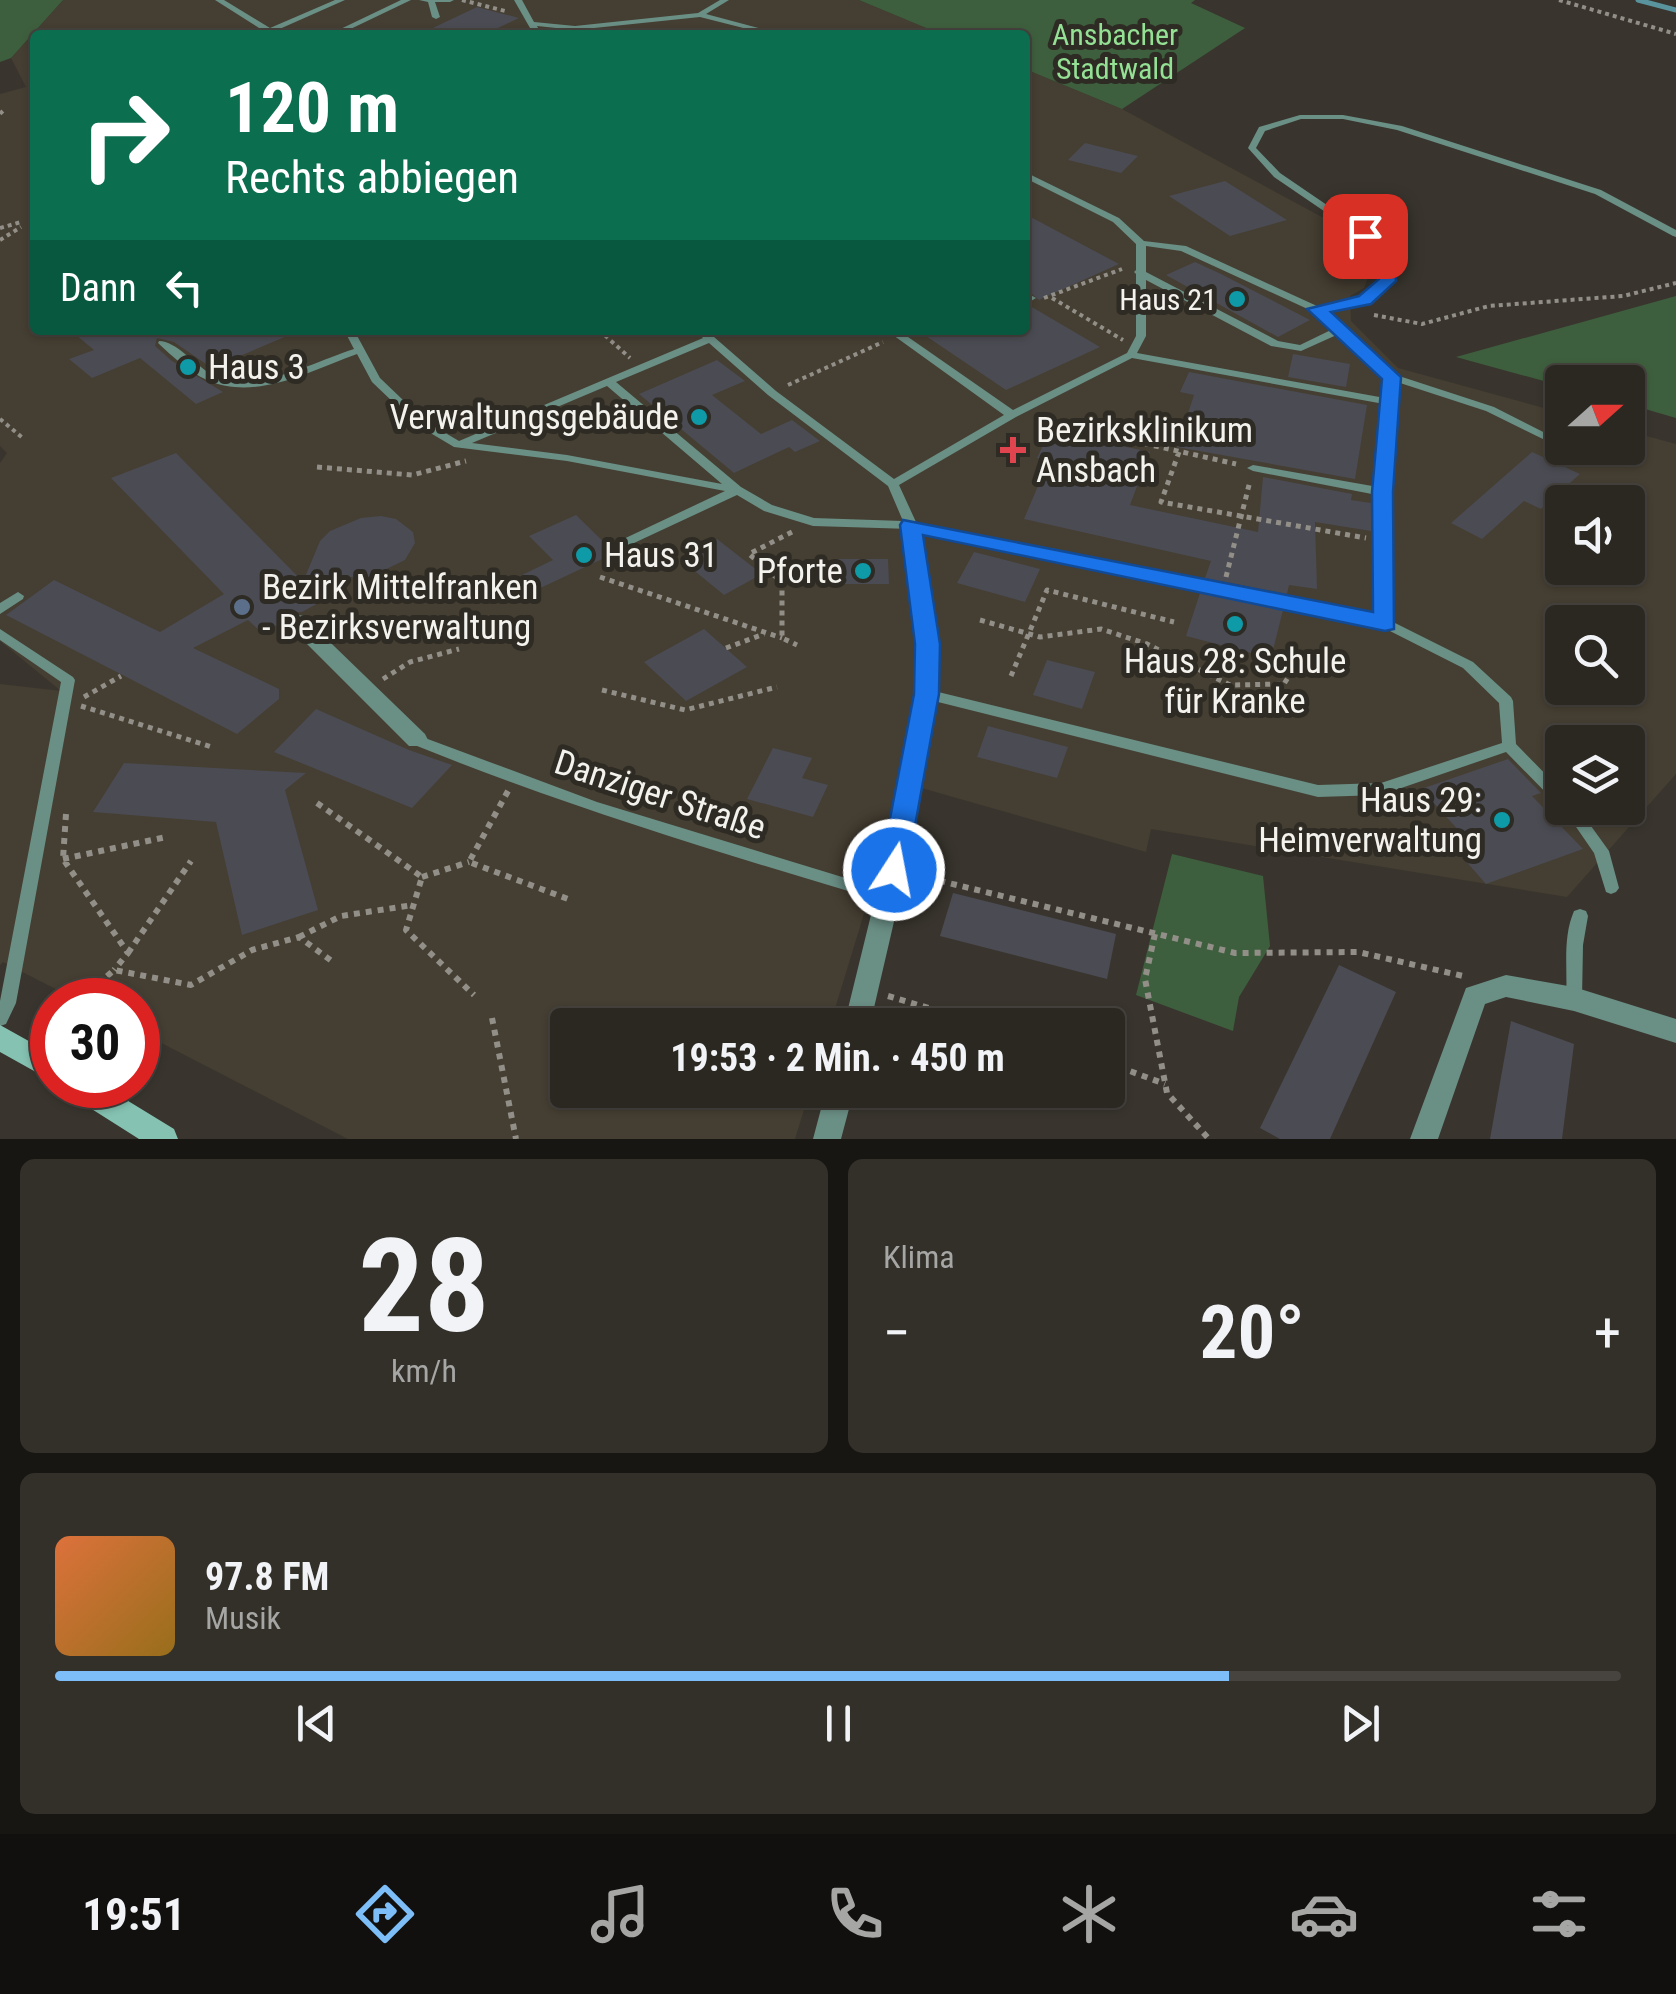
<!DOCTYPE html>
<html lang="de">
<meta charset="utf-8">
<style>
body{margin:0;font-family:"Roboto Condensed",sans-serif;background:#33302a;color:#f1f3f6;height:100vh;display:flex;flex-direction:column;font-size:38px;white-space:nowrap}
*{box-sizing:border-box;margin:0}
p{font-size:32px;color:#a6a6a5}
.icon{flex:none;width:55px;height:55px;fill:none;stroke:currentColor;stroke-width:2;stroke-linecap:round;stroke-linejoin:round}
.map{position:relative;height:1139px;overflow:hidden}
.drawer{display:flex;flex-direction:column;gap:20px;padding:20px;background:#181613;flex:1}
.drawer>*{flex:none}
.hud{position:absolute;left:30px;top:30px;width:1000px;height:305px;border-radius:10px;box-shadow:0 2px 8px #0004,0 0 0 2px #474440;background:#0b6e4f;color:#fff;overflow:hidden}
.needle{width:65px;rotate:69deg}
.fabs{position:absolute;left:1545px;top:365px;display:grid;gap:20px}
.fabs a{display:grid;place-items:center;width:100px;height:100px;border-radius:10px;background:#2b2822;box-shadow:0 2px 8px #0004,0 0 0 2px #474440;font-size:50px}
.speed{position:absolute;left:30px;top:978px;display:flex;gap:20px;font-size:50px;font-weight:700;text-align:center}
.speed>*{display:grid;place-content:center;width:130px;height:130px;border-radius:50%;background:#2b2822;box-shadow:0 2px 8px #0004,0 0 0 2px #474440;line-height:1}
.speed .limit{border:15px solid #d22;background:#fff;color:#111}
.pin{position:absolute;display:grid;place-items:center;width:85px;height:85px;color:#fff;margin:-42px;border-radius:20px;box-shadow:0 5px 15px #0006}
.me{position:absolute;width:110px;margin:-55px;rotate:11deg;stroke-linejoin:round;filter:drop-shadow(0 0 8px #0008)}
.turn{display:flex;align-items:center;gap:35px;height:210px;padding:0 30px;font-size:45px}
.turn .icon{width:130px;height:130px;stroke-width:2.5}
.turn b{display:block;font-size:70px;line-height:85px}
.then{display:flex;align-items:center;height:95px;padding:0 30px;background:#0003;gap:20px;font-size:38px}
.big{font-size:75px;font-weight:700;line-height:1.1}
.drawer .widget{flex:1;display:flex;flex-direction:column;justify-content:center;gap:15px;min-width:0;padding:0 35px;border-radius:15px;background:#33302a}
.drawer .dial{align-items:center;gap:0}
.dial b{font-size:130px;line-height:1}
.song{display:flex;align-items:center;gap:30px}
.cover{width:120px;height:120px;border-radius:15px;background:linear-gradient(135deg,hsl(20 70% 55%),hsl(40 70% 35%))}
.played{height:10px;border-radius:5px;background:linear-gradient(90deg,#7dbef9 75%,#474440 75%)}
.keys{display:flex;justify-content:space-around;direction:ltr}
.heat{display:flex;justify-content:space-between;align-items:center;font-size:55px;direction:ltr}
.drawer .tiles{flex:1;display:grid;gap:20px;grid-template-columns:1fr 1fr}
.widget:last-child{grid-column:span 2}
.trip{position:absolute;left:550px;top:1008px;width:575px;height:100px;border-radius:10px;background:#2b2822;box-shadow:0 2px 8px #0004,0 0 0 2px #474440;font-weight:700;line-height:100px;text-align:center}
.tab-bar{display:flex;height:160px;justify-content:space-around;align-items:center;background:#11100e;color:#a6a6a5}
.tab-bar .icon{width:70px;height:70px}
.tab-bar .selected{color:#7dbef9}
.tab-bar b{font-size:45px;color:#f1f3f6}
.map>svg:first-child{display:block}
</style>
<div class="map">
<svg width="1676" height="1139" viewBox="0 0 1676 1139">
<rect width="100%" height="100%" fill="#39352e"/>
<path fill="#453e32" fill-rule="evenodd" d="M63 0H859L943 35H35V330H1025V69L1122 109 1346 230 1364 247 1371 270 1364 288 1350 296 1351 321 1398 368 1562 413V448H1628V431L1676 444V774L1567 897 1151 829 1146 852 904 783 830 1025H568V1090H810L795 1139H348L138 1031V1000H77L3 962 0 965V684L61 691 0 641V463L7 453 0 446V94L26 87 11 58ZM1562 502H1628V568H1562ZM1562 622H1628V688H1562ZM1562 742H1628V808H1562Z"/>
<path fill="#3e5f3e" d="M0 0H63L11 58 0 62Z
M859 0H1195L1191 3 1245 28 1122 109 1025 69V35H943Z
M1676 296V418L1628 404V382H1562V386L1456 357Z
M1172 854 1263 876 1270 946 1239 997 1233 1031 1136 995Z"/>
<g fill="none" stroke-linecap="round" stroke-linejoin="round">
<path stroke="#59949e" stroke-width="5" d="M1638 0 1676 10"/>
</g>
<path fill="#4b4b53" d="M477 7 519 18 483 35H418Z
M1085 143 1138 156 1121 173 1068 160Z
M1225 181 1287 220 1230 236 1169 196Z
M1025 214 1119 264 1039 300 1025 288Z
M1195 262 1221 274 1310 320 1278 337 1166 275Z
M1025 303 1100 347 1006 390 917 330H1025Z
M70 330H301L221 364 228 369 219 373 174 342 157 338 155 346 172 361 223 392 196 404 140 358 92 378 69 359 94 350Z
M1293 354 1350 364 1346 387 1288 377Z
M717 360 745 381 712 395 761 434 792 420 820 441 795 452 789 447 734 473 639 394Z
M1189 372 1367 405 1355 479 1177 447 1194 395 1180 392Z
M1051 429 1123 442 1122 446 1150 452 1130 505 1258 532 1263 477 1352 494 1351 500 1371 503V531L1315 522 1317 589 1289 585 1287 594 1205 578 1211 561 1024 519 1049 460 1037 458Z
M1532 452 1580 474 1541 509 1524 501 1482 539 1451 523Z
M176 453 322 601 302 612H288L283 622 262 633 248 620 193 648 279 689V699L237 734 6 615 54 580 160 632 224 594 111 478Z
M576 515 615 553 534 591 520 576 553 560 529 536Z
M381 516 396 519 413 532 415 543 405 560 370 577H305L320 541 330 531 361 518Z
M717 539 762 574 724 595 680 559Z
M974 552 1040 569 1025 602 957 583Z
M838 559H888L889 584H838Z
M1200 593 1283 610 1271 658 1186 636Z
M704 629 747 667 686 701 644 662Z
M1047 660 1095 672 1082 709 1033 695Z
M316 709 409 750 452 765 412 808 274 752Z
M988 726 1068 747 1057 778 977 757Z
M773 748 812 758 802 778 828 785 813 817 747 799Z
M1508 759 1541 793 1532 796 1583 849 1486 884 1456 850 1471 844 1421 789Z
M124 763 306 773 285 790 318 910 242 935 216 822 93 812Z
M953 893 1116 934 1107 979 940 936Z
M1339 965 1396 992 1330 1139H1280L1260 1128Z
M1511 1021 1574 1044 1562 1139H1490Z"/>
<g fill="none" stroke-linecap="round" stroke-linejoin="round">
<path stroke="#928f88" stroke-width="4" stroke-dasharray="4 4" stroke-linecap="butt" d="M462 0 505 11
M1559 0 1676 34
M0 111 5 116
M0 228 21 222
M0 240 21 227
M1044 298 1122 269
M1052 298 1123 340
M1374 315 1422 324 1489 306 1623 296 1676 283
M599 330 630 358
M788 385 883 342
M0 419 24 439
M1036 420 1127 440"/>
<path stroke="#928f88" stroke-width="5" stroke-dasharray="5 5" stroke-linecap="butt" d="M1115 437 1236 464
M1179 452 1161 502 1366 538
M317 467 412 475 466 461
M792 532 749 554 782 582V638L797 645
M600 577 782 638
M1226 577 1250 481
M980 620 1040 637 1101 629 1147 644 1230 685 1284 684 1297 663
M726 648 764 634
M1011 676 1047 590 1174 622
M383 679 410 662 459 649
M602 690 685 710 777 687
M84 697 121 676
M81 706 212 747"/>
<path stroke="#928f88" stroke-width="6" stroke-dasharray="6 6" stroke-linecap="butt" d="M508 791 469 862 568 899
M317 803 422 877 406 930 474 995
M66 814 63 859 128 953 114 970
M63 859 166 837
M916 875 1235 953 1358 952 1463 976
M422 877 469 862
M1155 934 1145 979 1167 1093 1209 1139
M299 937 341 916 413 905
M128 953 191 861
M888 996 986 1025
M80 1000 114 970 191 985 252 950 299 937 333 962
M492 1018 516 1139
M41 1036 52 1024
M1108 1063 1165 1084"/>
<path fill="#6a8f85" fill-rule="evenodd" d="M215 0H224L270 28 335 0H345L275 31 277 35H270Z
M401 0H411L338 35H328Z
M419 0H454L450 2H435L440 17 436 19 432 17 428 2Z
M514 0H522L534 22 575 26 698 13 720 0H729L706 14 784 35H771L700 17 575 30 537 26 542 35H534Z
M1300 115H1343L1402 126 1601 190 1676 230V237L1673 236 1595 194 1397 130 1343 119H1301L1265 131 1256 148 1280 173 1368 233 1391 259 1393 281 1368 303 1324 311 1346 327 1396 375 1494 407 1559 440 1557 442H1549L1486 411 1397 382 1389 492 1391 621 1473 662 1511 697 1513 701 1516 744 1562 791V806L1557 804 1506 752 1381 795 1318 797 926 699 921 697 919 694 921 691 926 689 1318 785 1381 783 1502 743 1499 703 1463 668 1382 627 911 529 813 526 764 511 737 495 619 550 615 549 613 546 615 543 725 491 567 461 454 447 417 425 372 382 357 354C311 370 257 402 207 380 189 372 172 356 158 343L159 341C176 341 195 365 211 374 253 396 313 362 354 349L344 330H354L380 378 425 421 459 441 703 338 695 330H706L776 391 894 479 1004 415 886 330H898L1013 410 1127 353 1136 336V274L1134 272 1136 270V244L1113 222 1025 178V172L1119 218 1144 241 1186 246 1317 306 1361 299 1383 280 1381 259 1362 237 1274 177 1248 148 1259 127ZM1146 246 1181 251 1312 311 1335 328 1300 345 1278 341 1146 272ZM1146 280 1271 346 1301 351 1341 333 1387 378 1385 398 1137 353 1146 336ZM709 343 768 395 888 486 903 521 814 518 772 505 741 487 616 382ZM1132 358 1384 404 1378 487 1253 465 1247 468 1253 471 1377 495 1378 617 916 522 899 485 1016 417ZM607 386 722 484 567 455 472 443Z
M35 213V222H29V218Z
M1025 292 1036 298 1031 301 1025 299Z
M18 592 24 596 23 599 0 614V603Z
M0 629 73 677 75 680 16 1003 6 1024 0 1026V1001L61 682 0 640Z
M417 735 597 802 888 891 894 892 896 897 894 902 888 903C727 855 567 807 412 744L410 740 412 736Z
M1563 808H1578L1609 851 1619 888 1616 892 1611 894 1606 892 1594 853Z
M1580 909 1586 911 1588 916 1583 945 1582 999 1580 1004 1574 1006 1568 1004 1566 999C1568 969 1562 939 1574 911Z"/>
<path fill="#6a8f85" fill-rule="evenodd" d="M296 614 303 616 425 734 428 740 425 746H409L289 626 286 621 289 616Z"/>
<path fill="#6a8f85" fill-rule="evenodd" d="M911 519 921 525 939 644 937 694 906 870 870 1025H844L882 870 915 694 917 644 901 525Z
M1506 975 1574 987 1676 1019V1043L1574 1011 1506 997 1485 1004 1438 1139H1410L1466 988Z
M826 1090H854L841 1139H813Z"/>
<path fill="#85c2b1" fill-rule="evenodd" d="M0 1025 52 1054V1081L0 1052Z
M64 1085H102L174 1129 178 1139H139L68 1094Z"/>
</g>
<path fill="#1a73e8" stroke="#114b97" stroke-width="2.5" d="M1359 232H1371L1395 259 1396 281 1371 304 1331 312 1401 377 1393 492 1394 629 1385 631 923 535 940 644 939 694 907 870 903 878H884L880 870 914 694 915 644 900 525 903 520 1373 612 1372 492 1382 379 1307 309 1359 296 1379 279 1378 260 1357 236Z"/>
<g fill="#0f9aa8" stroke="#2e2b24" stroke-width="4">
<circle cx="1237" cy="299" r="10"/>
<circle cx="188" cy="367" r="10"/>
<circle cx="699" cy="417" r="10"/>
<circle cx="584" cy="555" r="10"/>
<circle cx="863" cy="571" r="10"/>
<circle cx="1235" cy="624" r="10"/>
<circle cx="1502" cy="820" r="10"/>
</g>
<path fill="#e0444e" stroke="#2e2b24" stroke-width="4" d="M1008 435h10v10h10v10h-10v10h-10v-10h-10v-10h10z"/>
<circle fill="#5c6f8a" stroke="#2e2b24" stroke-width="4" cx="242" cy="607" r="10"/>
<g text-anchor="middle" dominant-baseline="central" stroke-width="10" stroke-linejoin="round" paint-order="stroke">
<g font-size="30" fill="#94e094" stroke="#2e2b24">
<text x="1115" y="34">Ansbacher<tspan x="1115" dy="34">Stadtwald</tspan></text>
</g>
<g font-size="30" fill="#f4f2ed" stroke="#2e2b24" text-anchor="end">
<text x="1217" y="299">Haus 21</text>
</g>
<g font-size="35" fill="#f4f2ed" stroke="#2e2b24" text-anchor="start">
<text x="208" y="367">Haus 3</text>
<text x="679" y="417" text-anchor="end">Verwaltungsgebäude</text>
<text x="1036" y="430">Bezirksklinikum<tspan x="1036" dy="40">Ansbach</tspan></text>
<text x="604" y="555">Haus 31</text>
<text x="843" y="571" text-anchor="end">Pforte</text>
<text x="262" y="587">Bezirk Mittelfranken<tspan x="262" dy="40">- Bezirksverwaltung</tspan></text>
<text x="1235" y="661" text-anchor="middle">Haus 28: Schule<tspan x="1235" dy="40">für Kranke</tspan></text>
<text x="1482" y="800" text-anchor="end">Haus 29:<tspan x="1482" dy="40">Heimverwaltung</tspan></text>
</g>
<g font-size="35" fill="#f4f2ed" stroke="#2e2b24">
<text transform="translate(660 795) rotate(18)">Danziger Straße</text>
</g>
</g>
</svg>
<div class="fabs">
<a><svg class="needle" viewBox="-14 -14 28 28"><path d="M0-13l5 13h-10z" fill="#e53935"/><path d="M0 13l5-13h-10z" fill="#a6a6a5"/></svg></a>
<a><svg class="icon" aria-label="sound" viewBox="0 0 24 24"><path d="M4 9h4l5-4v14l-5-4H4zM17 9q2 3 0 6"/></svg></a>
<a><svg class="icon" aria-label="search" viewBox="0 0 24 24"><circle cx="10" cy="10" r="6"/><path d="M15 15l6 6"/></svg></a>
<a><svg class="icon" aria-label="layers" viewBox="0 0 24 24"><path d="M12 4l9 5-9 5-9-5zM3 14l9 5 9-5"/></svg></a>
</div>
<div class="speed"><div class="limit">30</div></div>
<div class="pin" style="left:1365px;top:236px;background:#d93025"><svg class="icon" aria-label="arrive" viewBox="0 0 24 24"><path d="M6 21V4h12l-3 4 3 4H6"/></svg></div>
<svg class="me" style="left:894px;top:870px" viewBox="-20 -20 40 40"><circle r="17" fill="#1a73e8" stroke="#fff" stroke-width="3"/><path d="M0-11L8 9 0 5-8 9z" fill="#fff"/></svg>
<div class="trip">19:53 · 2 Min. · 450 m</div>
<div class="hud">
<div class="turn"><svg class="icon" aria-label="right" viewBox="0 0 24 24"><path d="M7 20v-9h11M14 6l5 5-5 5"/></svg><div><b>120 m</b>Rechts abbiegen</div></div>
<div class="then">Dann<svg class="icon" aria-label="left" viewBox="0 0 24 24"><path d="M17 20v-9H6M10 6l-5 5 5 5"/></svg></div>
</div>
</div>
<section class="drawer">
<div class="tiles">
<div class="widget dial"><b>28</b><p>km/h</p></div>
<div class="widget"><p>Klima</p>
<div class="heat"><a>−</a><b class="big">20°</b><a>+</a></div>
</div>
<div class="widget">
<div class="song"><i class="cover"></i><div><b>97.8 FM</b><p>Musik</p></div></div>
<div class="played"></div>
<div class="keys"><svg class="icon" aria-label="previous" viewBox="0 0 24 24"><path d="M18 5L8 12l10 7zM5 5v14"/></svg><svg class="icon" aria-label="pause" viewBox="0 0 24 24"><path d="M8 5v14M16 5v14"/></svg><svg class="icon" aria-label="next" viewBox="0 0 24 24"><path d="M6 5l10 7-10 7zM19 5v14"/></svg></div>
</div>
</div>
</section>
<nav class="tab-bar">
<b>19:51</b>
<svg class="icon selected" aria-label="directions" viewBox="0 0 24 24"><path d="M12 3l9 9-9 9-9-9zM9 14v-3h6M13 9l2 2-2 2"/></svg>
<svg class="icon" aria-label="music" viewBox="0 0 24 24"><path d="M9 18V5l10-2v13"/><circle cx="6" cy="18" r="3"/><circle cx="16" cy="16" r="3"/></svg>
<svg class="icon" aria-label="phone" viewBox="0 0 24 24"><path d="M5 4h4l2 5-3 2q2 4 5 5l2-3 5 2v4C11 20 4 13 5 4z"/></svg>
<svg class="icon" aria-label="climate" viewBox="0 0 24 24"><path d="M12 3v18M4 7l16 10M4 17L20 7"/></svg>
<svg class="icon" aria-label="car" viewBox="0 0 24 24"><path d="M5 17H2v-5l4-1 3-4h7l3 4 3 1v5h-3M9 17h6M6 11h13"/><circle cx="7" cy="17" r="2"/><circle cx="17" cy="17" r="2"/></svg>
<svg class="icon" aria-label="filters" viewBox="0 0 24 24"><path d="M4 7h16M4 17h16"/><circle cx="9" cy="7" r="2"/><circle cx="15" cy="17" r="2"/></svg>
</nav>
